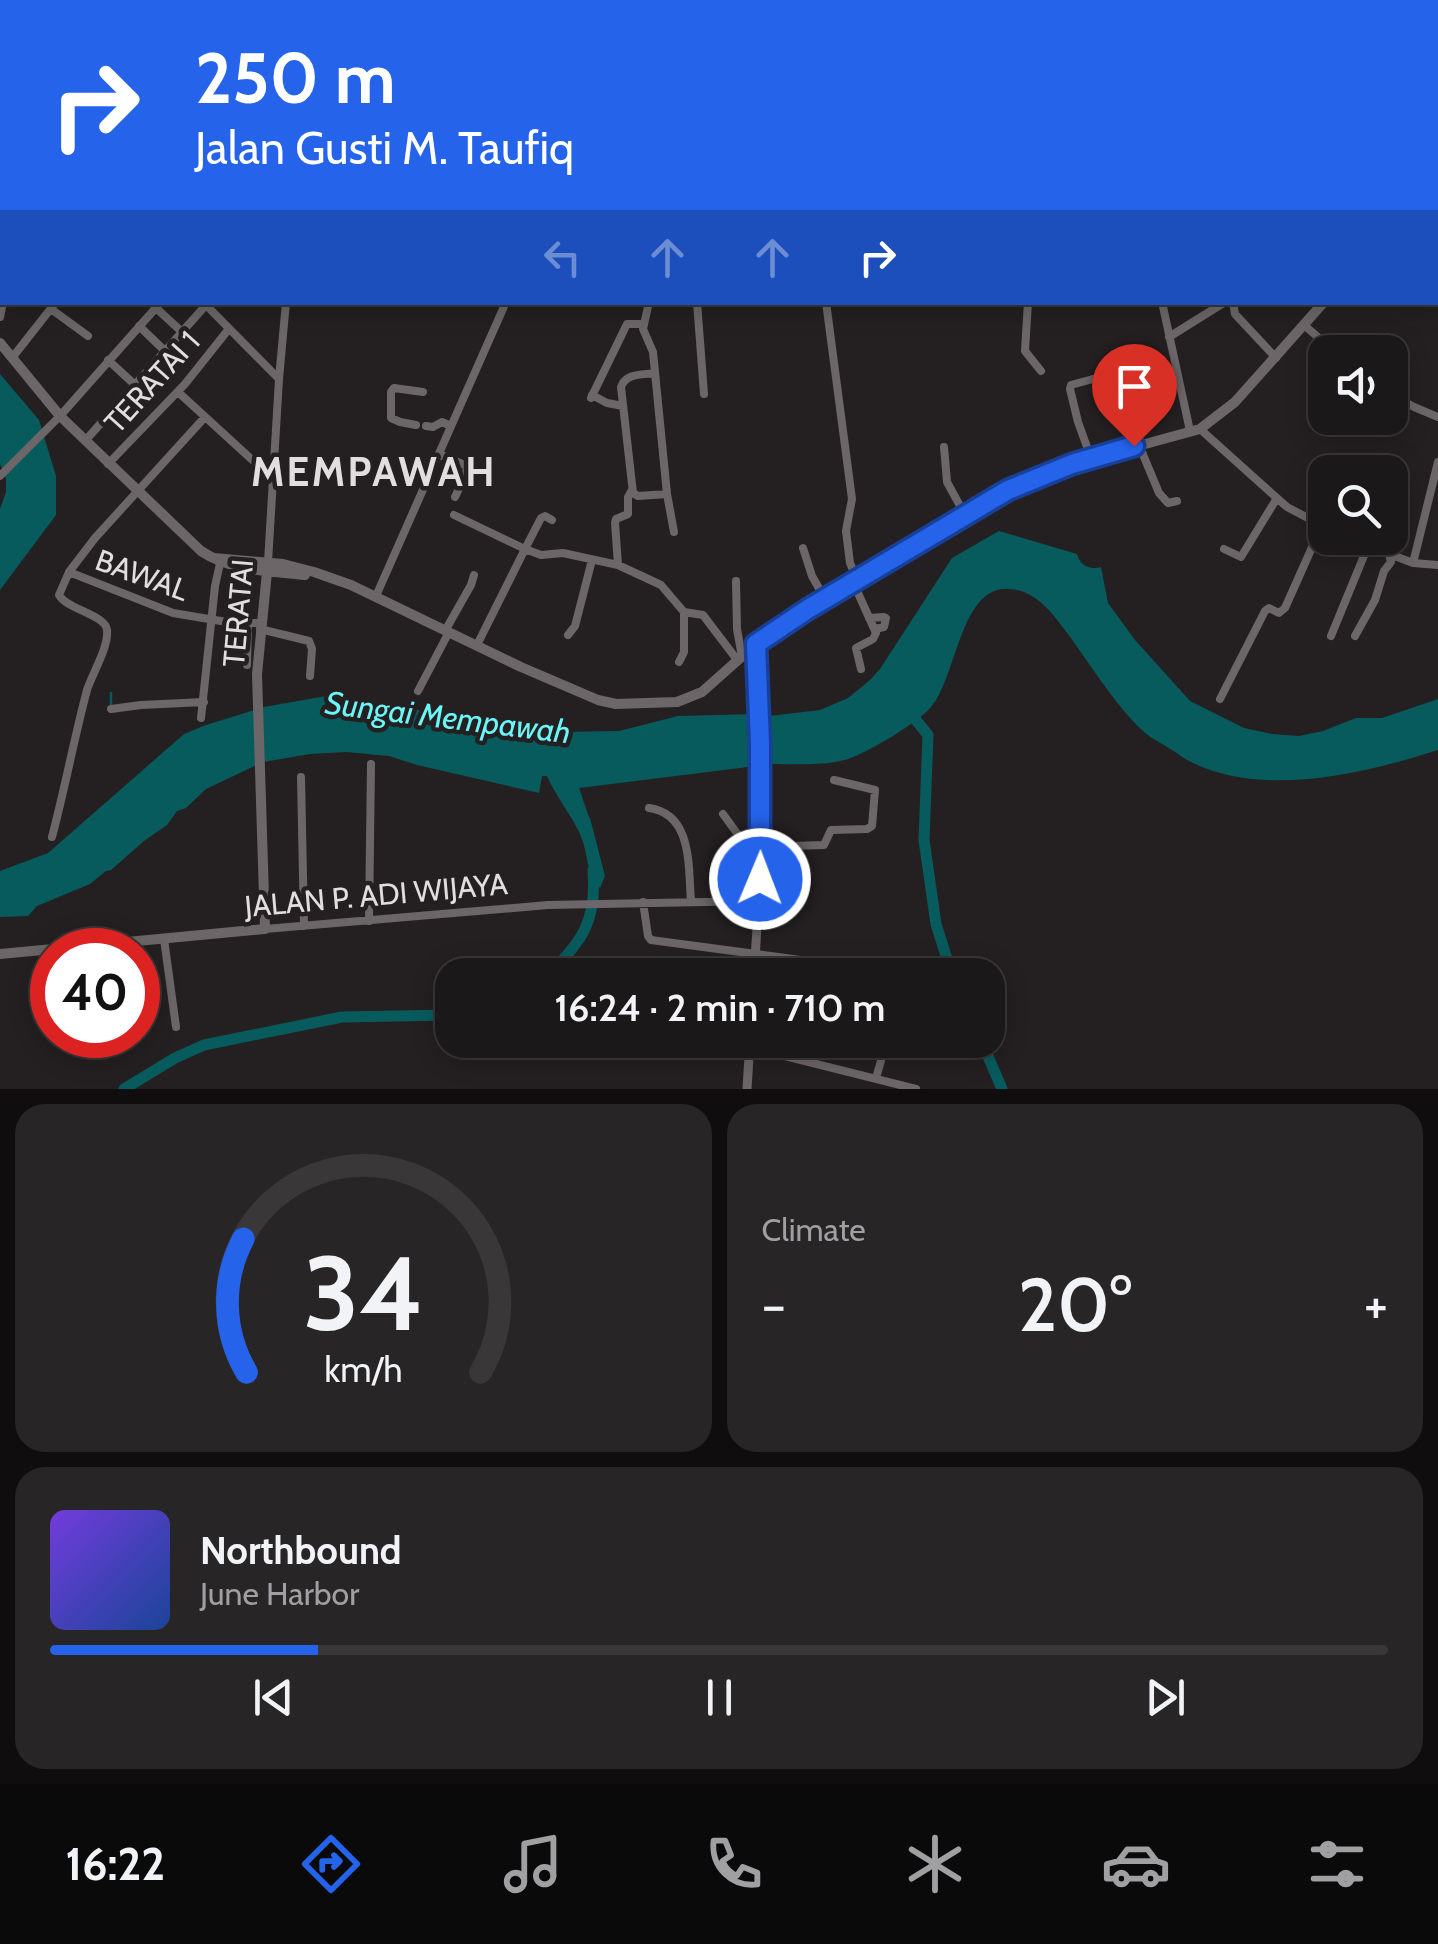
<!DOCTYPE html>
<meta charset="utf-8">
<style>
body{margin:0;font-family:Cabin,sans-serif;background:#282526;color:#f1f3f6;height:100vh;display:flex;flex-direction:column;font-size:38px;white-space:nowrap}
*{box-sizing:border-box;margin:0}
p{font-size:32px;color:#a0a0a2}
.icon{flex:none;width:55px;height:55px;fill:none;stroke:currentColor;stroke-width:2;stroke-linecap:round;stroke-linejoin:round}
.map{position:relative;height:1089px;overflow:hidden}
.panel{display:flex;flex-direction:column;gap:15px;padding:15px;background:#0f0d0e;flex:1}
.panel>*{flex:none}
.guide{position:absolute;left:0px;top:0px;width:1440px;height:305px;box-shadow:0 5px 25px #0003,0 0 0 2px #393738;background:#2563eb;color:#fff;overflow:hidden}
.fabs{position:absolute;left:1308px;top:335px;display:grid;gap:20px}
.fabs a{display:grid;place-items:center;width:100px;height:100px;border-radius:20px;background:#1b1819;box-shadow:0 5px 25px #0003,0 0 0 2px #393738;font-size:50px}
.speed{position:absolute;left:30px;top:928px;display:flex;gap:20px;font-size:50px;font-weight:700;text-align:center}
.speed>*{display:grid;place-content:center;width:130px;height:130px;border-radius:50%;background:#1b1819;box-shadow:0 5px 25px #0003,0 0 0 2px #393738;line-height:1}
.speed .limit{border:15px solid #d22;background:#fff;color:#111}
.pin{position:absolute;display:grid;place-items:center;width:85px;height:85px;color:#fff;margin:-102px -42px;border-radius:50% 50% 50% 0;rotate:-45deg;box-shadow:0 0 10px #0007}
.pin .icon{rotate:45deg}
.me{position:absolute;width:110px;margin:-55px;rotate:1deg;stroke-linejoin:round;filter:drop-shadow(0 0 8px #0008)}
.turn{display:flex;align-items:center;gap:35px;height:210px;padding:0 30px;font-size:45px}
.turn .icon{width:130px;height:130px;stroke-width:2.5}
.turn b{display:block;font-size:70px;line-height:85px}
.lanes{display:flex;align-items:center;height:95px;padding:0 30px;background:#0003;justify-content:center;gap:50px;direction:ltr}
.lanes .off{opacity:.35}
.big{font-size:75px;font-weight:600;line-height:1.1}
.panel .widget{flex:1;display:flex;flex-direction:column;justify-content:center;gap:15px;min-width:0;padding:0 35px;border-radius:30px;background:#282526}
.panel .dial{align-items:center;gap:0}
.dial svg{height:260px;overflow:visible;fill:none;stroke:#393738;stroke-width:7;stroke-linecap:round;text-anchor:middle}
.dial text{fill:#f1f3f6;stroke:none}
.song{display:flex;align-items:center;gap:30px}
.cover{width:120px;height:120px;border-radius:15px;background:linear-gradient(135deg,hsl(260 70% 55%),hsl(220 70% 35%))}
.played{height:10px;border-radius:5px;background:linear-gradient(90deg,#2563eb 20%,#393738 20%)}
.keys{display:flex;justify-content:space-around;direction:ltr}
.heat{display:flex;justify-content:space-between;align-items:center;font-size:55px;direction:ltr}
.panel .tiles{flex:1;display:grid;gap:15px;grid-template-columns:1fr 1fr}
.widget:last-child{grid-column:span 2}
.trip{position:absolute;left:435px;top:958px;width:570px;height:100px;border-radius:30px;background:#1b1819;box-shadow:0 5px 25px #0003,0 0 0 2px #393738;font-weight:600;line-height:100px;text-align:center}
.dock{display:flex;height:160px;justify-content:space-around;align-items:center;background:#0b0a0a;color:#a0a0a2}
.dock .icon{width:70px;height:70px}
.dock .active{color:#2563eb}
.dock b{font-size:45px;color:#f1f3f6}
.map>svg:first-child{display:block}
</style>
<div class="map">
<svg width="1438" height="1089" viewBox="0 0 1438 1089">
<rect width="100%" height="100%" fill="#242021"/>
<path fill="#075b5d" d="M0 374 39 420 56 476V515L0 590V509L6 492V479L0 464Z
M999 531 1077 554C1080 566 1090 570 1101 567L1108 603 1135 640 1190 701 1244 728 1272 734 1299 736 1323 731 1356 718H1382L1438 699V750C1365 773 1266 798 1193 763 1184 759 1176 752 1167 747 1159 742 1149 737 1142 730 1117 707 1089 663 1068 634 1053 614 1037 591 1010 589 960 584 957 678 931 707 919 722 867 753 848 759 827 766 794 764 772 764L571 789 575 798 590 818 605 876 600 888C585 872 589 854 580 834 571 814 556 797 547 776H542L539 793 417 765 389 756 346 752 310 754 263 762 206 789 186 808 177 811 167 825 144 841 111 870 106 871 90 884 37 906 28 916 0 917V871L48 853 184 734 206 725 264 707 326 696 360 698 397 707 472 718 492 729 533 735 557 732 619 731 678 716 755 714 769 716 820 710 848 698 869 681 880 669 952 558Z"/>
<g fill="none" stroke-linecap="round" stroke-linejoin="round">
<path stroke="#075b5d" stroke-width="2.5" d="M111 706V693"/>
<path stroke="#075b5d" stroke-width="11" d="M907 709 928 735 924 840 936 924 952 975
M570 778 583 817
M548 975C583 941 597 920 593 870
M981 1040 1002 1089
M124 1089 175 1058 204 1045 342 1017 452 1015"/>
<path stroke="#6c6668" stroke-width="8" d="M567 0V2
M777 0V2
M882 0V2
M1110 0V2
M1364 0 1367 2
M80 2V0
M160 2 161 0
M217 2 218 0
M256 2V0
M309 2V0
M203 302 279 379
M649 302 643 329 653 352 667 494 674 532
M697 302 704 394
M826 302 852 499 846 531 850 563 857 579
M1028 302 1025 351 1041 371
M1162 302 1190 431
M1233 302 1235 314 1276 358
M156 308 181 331
M51 309 88 336
M0 317 3 302
M1304 325 1335 352
M139 326 164 350
M1169 337 1225 302
M12 358 56 302
M108 360 134 384
M655 373C642 375 626 373 621 387L633 493 638 496 667 494
M178 392 272 478
M1390 394 1414 407 1438 417
M592 395 607 403 623 406
M591 398 627 324H643
M416 425 400 422 391 418V392L394 388 423 392
M426 426 433 427 442 422 451 426
M1200 429 1287 507 1325 527
M85 441 206 305
M1139 445 1159 493 1168 503 1177 501
M944 447 947 482 965 515
M439 454 467 466 466 474 455 497
M1091 458 1078 422 1070 389 1071 385 1093 379 1176 371
M108 464 185 384 228 330
M0 476 60 416 161 302
M454 515 525 549 541 518 545 516 552 520
M1348 538 1413 563 1438 565
M803 548 812 576 825 599
M1224 549 1241 557 1277 498
M268 562 279 379 286 302
M1413 563 1438 462
M618 565 615 523 616 519 628 514V497L632 490
M69 572 173 613 233 623H260
M736 581 737 629 742 657
M853 582 876 633 873 639 856 648 861 669
M376 596 506 302
M869 618 884 617 886 618 884 627 875 629
M260 629 309 641 312 649 310 676
M445 631 471 585 474 575
M568 635 575 626 592 560
M1331 636 1368 546
M1355 636 1375 600 1384 571 1391 562 1389 554
M477 645 525 549 541 555 563 553 618 565 661 585 684 612 703 615 738 661
M679 662 684 652V612
M247 665 248 623
M418 691 449 632
M1220 699 1265 611 1269 608 1279 613 1285 608 1314 543 1319 525
M111 709 141 705 204 702
M201 718 215 586 221 559
M301 777 304 926
M649 808C693 814 688 867 691 901
M723 814 760 865
M52 837C65 788 74 739 87 690 92 674 109 647 107 630 106 615 66 609 59 595L69 572 95 538 205 417
M760 847 824 845 831 830 867 829 872 826 875 790 834 780
M643 902 648 936 651 940 845 966 849 969 852 975
M369 921 371 764
M265 929 548 905 758 901
M164 939 176 1027
M749 1047 916 1089
M876 1078 887 1040"/>
<path stroke="#6c6668" stroke-width="9" d="M754 975C762 865 763 754 756 644
M747 1089 750 1040"/>
<path stroke="#6c6668" stroke-width="10" d="M1438 179V178
M0 343 60 416 201 551C231 571 269 571 305 575
M214 558 283 564 314 572 351 585 521 667 598 700 616 704 677 702 702 692 756 644 808 609 1008 490 1072 464 1200 429 1235 402 1324 302
M0 954 265 929 257 674 268 562"/>
<path stroke="#d26c97" stroke-width="12" d="M444 2 457 0
M0 92H2"/>
</g>
<g fill="none" stroke-linecap="round" stroke-linejoin="round">
<g stroke="#184099" stroke-width="25">
<path id="route" d="M760 879V744L756 644 808 609 1008 490 1072 464 1134 446"/>
</g>
<use href="#route" stroke="#2563eb" stroke-width="18"/>
</g>
<g text-anchor="middle" dominant-baseline="central" stroke-width="9" stroke-linejoin="round" paint-order="stroke">
<g font-size="30" fill="#e1dedf" stroke="#242021">
<text transform="translate(152 382) rotate(-48)">TERATAI 1</text>
<text transform="translate(142 575) rotate(20)">BAWAL</text>
<text transform="translate(238 613) rotate(-85)">TERATAI</text>
<text transform="translate(376 895) rotate(-5)">JALAN P. ADI WIJAYA</text>
</g>
<g font-size="32" font-style="italic" fill="#6df6f8" stroke="#242021">
<text transform="translate(448 717) rotate(7)">Sungai Mempawah</text>
</g>
<g font-size="40" font-weight="bold" letter-spacing="2.5" fill="#e1dedf" stroke="#242021">
<text x="374" y="471">MEMPAWAH</text>
</g>
</g>
</svg>
<div class="fabs">
<a><svg class="icon" aria-label="sound" viewBox="0 0 24 24"><path d="M4 9h4l5-4v14l-5-4H4zM17 9q2 3 0 6"/></svg></a>
<a><svg class="icon" aria-label="search" viewBox="0 0 24 24"><circle cx="10" cy="10" r="6"/><path d="M15 15l6 6"/></svg></a>
</div>
<div class="speed"><div class="limit">40</div></div>
<div class="pin" style="left:1134px;top:446px;background:#d93025"><svg class="icon" aria-label="arrive" viewBox="0 0 24 24"><path d="M6 21V4h12l-3 4 3 4H6"/></svg></div>
<svg class="me" style="left:760px;top:879px" viewBox="-20 -20 40 40"><circle r="17" fill="#2563eb" stroke="#fff" stroke-width="3"/><path d="M0-11L8 9 0 5-8 9z" fill="#fff"/></svg>
<div class="trip">16:24 · 2 min · 710 m</div>
<div class="guide">
<div class="turn"><svg class="icon" aria-label="right" viewBox="0 0 24 24"><path d="M7 20v-9h11M14 6l5 5-5 5"/></svg><div><b>250 m</b>Jalan Gusti M. Taufiq</div></div>
<div class="lanes"><svg class="icon off" aria-label="left" viewBox="0 0 24 24"><path d="M17 20v-9H6M10 6l-5 5 5 5"/></svg><svg class="icon off" aria-label="ahead" viewBox="0 0 24 24"><path d="M12 20V5M6 11l6-6 6 6"/></svg><svg class="icon off" aria-label="ahead" viewBox="0 0 24 24"><path d="M12 20V5M6 11l6-6 6 6"/></svg><svg class="icon" aria-label="right" viewBox="0 0 24 24"><path d="M7 20v-9h11M14 6l5 5-5 5"/></svg></div>
</div>
</div>
<section class="panel">
<div class="tiles">
<div class="widget dial"><svg viewBox="0 0 100 80">
<path d="M14 69A42 42 0 1 1 86 69"/>
<path d="M14 69A42 42 0 0 1 13 28" stroke="#2563eb"/>
<text x="50" y="56" font-size="32" font-weight="700">34</text>
<text x="50" y="72" font-size="11">km/h</text>
</svg></div>
<div class="widget"><p>Climate</p>
<div class="heat"><a>−</a><b class="big">20°</b><a>+</a></div>
</div>
<div class="widget">
<div class="song"><i class="cover"></i><div><b>Northbound</b><p>June Harbor</p></div></div>
<div class="played"></div>
<div class="keys"><svg class="icon" aria-label="previous" viewBox="0 0 24 24"><path d="M18 5L8 12l10 7zM5 5v14"/></svg><svg class="icon" aria-label="pause" viewBox="0 0 24 24"><path d="M8 5v14M16 5v14"/></svg><svg class="icon" aria-label="next" viewBox="0 0 24 24"><path d="M6 5l10 7-10 7zM19 5v14"/></svg></div>
</div>
</div>
</section>
<nav class="dock">
<b>16:22</b>
<svg class="icon active" aria-label="directions" viewBox="0 0 24 24"><path d="M12 3l9 9-9 9-9-9zM9 14v-3h6M13 9l2 2-2 2"/></svg>
<svg class="icon" aria-label="music" viewBox="0 0 24 24"><path d="M9 18V5l10-2v13"/><circle cx="6" cy="18" r="3"/><circle cx="16" cy="16" r="3"/></svg>
<svg class="icon" aria-label="phone" viewBox="0 0 24 24"><path d="M5 4h4l2 5-3 2q2 4 5 5l2-3 5 2v4C11 20 4 13 5 4z"/></svg>
<svg class="icon" aria-label="climate" viewBox="0 0 24 24"><path d="M12 3v18M4 7l16 10M4 17L20 7"/></svg>
<svg class="icon" aria-label="car" viewBox="0 0 24 24"><path d="M5 17H2v-5l4-1 3-4h7l3 4 3 1v5h-3M9 17h6M6 11h13"/><circle cx="7" cy="17" r="2"/><circle cx="17" cy="17" r="2"/></svg>
<svg class="icon" aria-label="filters" viewBox="0 0 24 24"><path d="M4 7h16M4 17h16"/><circle cx="9" cy="7" r="2"/><circle cx="15" cy="17" r="2"/></svg>
</nav>
